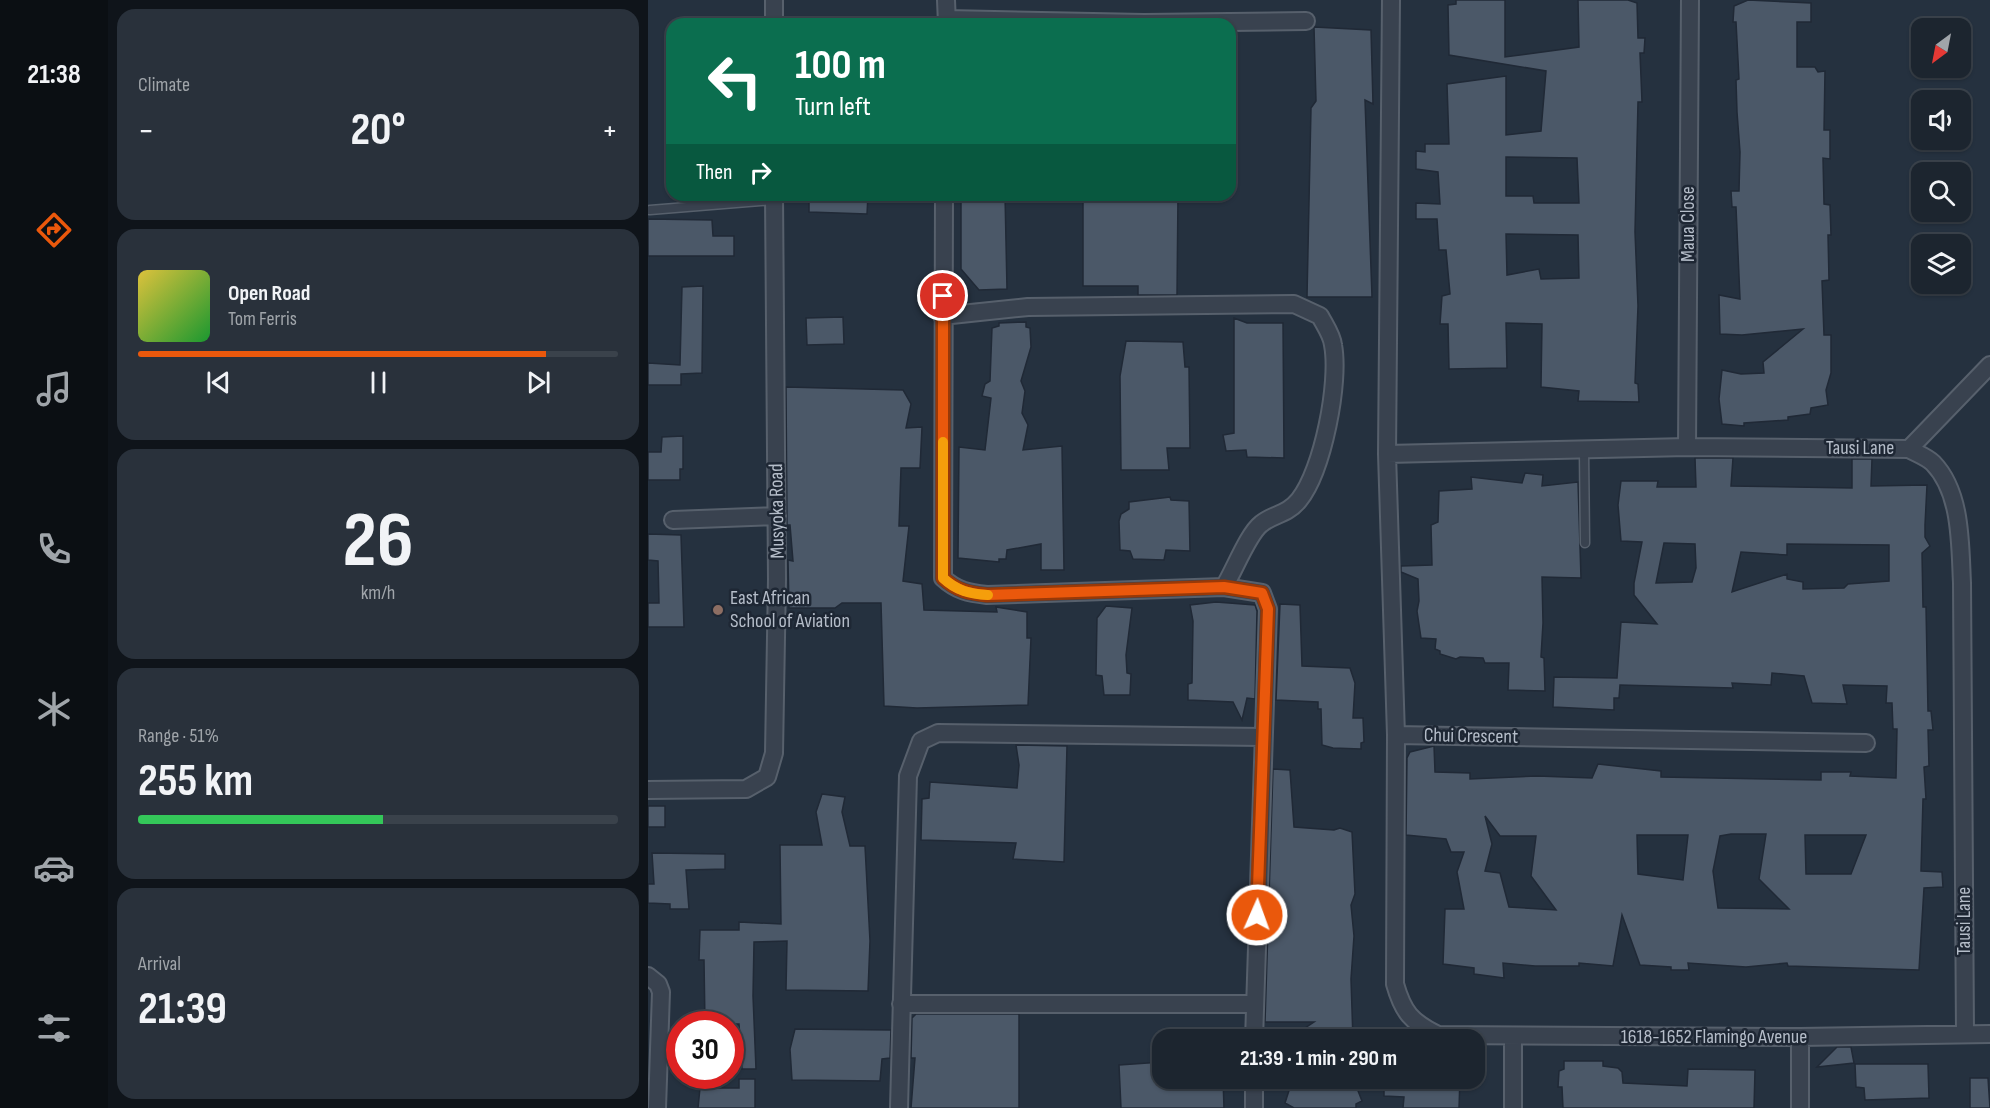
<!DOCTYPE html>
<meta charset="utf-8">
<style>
body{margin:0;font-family:"Sofia Sans Condensed",sans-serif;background:#29313b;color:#f1f3f6;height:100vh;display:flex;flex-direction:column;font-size:22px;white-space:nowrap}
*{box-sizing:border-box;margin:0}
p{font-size:20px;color:#a0a5aa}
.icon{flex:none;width:33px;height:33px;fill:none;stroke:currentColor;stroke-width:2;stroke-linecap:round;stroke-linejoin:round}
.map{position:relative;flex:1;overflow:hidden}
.side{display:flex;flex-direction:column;gap:9px;padding:9px;background:#0f141a;width:540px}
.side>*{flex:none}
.banner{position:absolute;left:18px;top:18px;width:570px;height:183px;border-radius:18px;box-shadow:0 2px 4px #0004,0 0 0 2px #3a424b;background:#0b6e4f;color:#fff;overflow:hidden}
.needle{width:39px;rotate:212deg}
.tools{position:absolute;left:1263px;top:18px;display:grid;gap:12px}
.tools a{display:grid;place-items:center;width:60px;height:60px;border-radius:12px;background:#1c252f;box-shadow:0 2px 4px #0004,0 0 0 2px #3a424b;font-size:30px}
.speed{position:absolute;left:18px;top:1011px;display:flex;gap:12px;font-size:30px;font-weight:700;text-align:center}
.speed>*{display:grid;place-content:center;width:78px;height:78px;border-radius:50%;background:#1c252f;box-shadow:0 2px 4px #0004,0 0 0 2px #3a424b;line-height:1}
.speed .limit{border:9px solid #d22;background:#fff;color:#111}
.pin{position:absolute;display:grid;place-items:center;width:51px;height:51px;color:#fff;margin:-26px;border:3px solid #fff;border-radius:50%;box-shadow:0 2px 6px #0007}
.me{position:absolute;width:66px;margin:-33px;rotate:2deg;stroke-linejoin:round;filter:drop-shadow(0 0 4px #0008)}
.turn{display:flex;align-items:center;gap:21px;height:126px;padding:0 30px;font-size:27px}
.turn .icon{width:78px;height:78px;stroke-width:2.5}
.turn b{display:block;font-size:42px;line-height:51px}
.then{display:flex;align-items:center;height:57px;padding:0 30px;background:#0003;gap:12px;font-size:22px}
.big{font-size:45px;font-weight:700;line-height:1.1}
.side .widget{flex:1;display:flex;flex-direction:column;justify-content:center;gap:9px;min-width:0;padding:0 21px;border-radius:18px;background:#29313b}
.side .dial{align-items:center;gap:0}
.dial b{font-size:78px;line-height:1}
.song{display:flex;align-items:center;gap:18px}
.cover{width:72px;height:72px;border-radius:9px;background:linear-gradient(135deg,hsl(50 70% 55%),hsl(130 70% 35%))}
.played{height:6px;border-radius:3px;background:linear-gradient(90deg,#ea580c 85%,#3a424b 85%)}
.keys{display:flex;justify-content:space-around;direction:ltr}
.heat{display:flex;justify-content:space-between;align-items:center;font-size:33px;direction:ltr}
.charge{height:9px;border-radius:4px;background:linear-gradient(90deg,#34c759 51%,#3a424b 0)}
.trip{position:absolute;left:504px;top:1029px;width:333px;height:60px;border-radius:18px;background:#1c252f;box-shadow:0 2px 4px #0004,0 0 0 2px #3a424b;font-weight:700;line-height:60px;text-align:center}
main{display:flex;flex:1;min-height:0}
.dock{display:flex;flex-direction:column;width:108px;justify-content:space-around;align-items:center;background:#0b0f13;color:#a0a5aa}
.dock .icon{width:42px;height:42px}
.dock .on{color:#ea580c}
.dock b{font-size:27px;color:#f1f3f6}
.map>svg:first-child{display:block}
</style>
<main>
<nav class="dock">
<b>21:38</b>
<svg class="icon on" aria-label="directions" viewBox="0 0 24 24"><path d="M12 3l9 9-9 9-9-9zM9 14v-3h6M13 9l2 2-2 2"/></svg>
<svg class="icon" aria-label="music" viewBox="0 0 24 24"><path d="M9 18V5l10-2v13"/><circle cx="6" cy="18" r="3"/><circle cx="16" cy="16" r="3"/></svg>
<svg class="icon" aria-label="phone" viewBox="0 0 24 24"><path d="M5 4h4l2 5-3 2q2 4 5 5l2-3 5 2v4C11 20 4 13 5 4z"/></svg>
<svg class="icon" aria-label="climate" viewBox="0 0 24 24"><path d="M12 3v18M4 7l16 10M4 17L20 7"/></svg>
<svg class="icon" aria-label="car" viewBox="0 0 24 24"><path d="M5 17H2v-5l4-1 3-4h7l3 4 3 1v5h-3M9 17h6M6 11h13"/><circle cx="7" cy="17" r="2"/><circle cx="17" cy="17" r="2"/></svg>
<svg class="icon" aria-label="filters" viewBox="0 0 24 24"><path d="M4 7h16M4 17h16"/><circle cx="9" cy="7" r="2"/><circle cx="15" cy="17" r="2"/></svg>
</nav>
<section class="side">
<div class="widget"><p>Climate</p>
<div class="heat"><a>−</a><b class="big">20°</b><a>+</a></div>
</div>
<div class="widget">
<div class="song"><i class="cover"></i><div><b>Open Road</b><p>Tom Ferris</p></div></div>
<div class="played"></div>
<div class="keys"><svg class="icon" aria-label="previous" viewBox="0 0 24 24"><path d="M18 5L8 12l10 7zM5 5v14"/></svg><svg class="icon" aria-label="pause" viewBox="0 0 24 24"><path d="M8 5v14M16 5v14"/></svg><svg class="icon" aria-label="next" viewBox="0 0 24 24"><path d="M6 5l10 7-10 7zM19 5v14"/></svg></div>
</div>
<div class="widget dial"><b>26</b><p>km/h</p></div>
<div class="widget"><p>Range · 51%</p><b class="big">255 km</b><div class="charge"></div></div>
<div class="widget"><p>Arrival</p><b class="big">21:39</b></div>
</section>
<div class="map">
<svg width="1342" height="1108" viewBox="0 0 1342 1108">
<rect width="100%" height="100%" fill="#25313f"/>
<path fill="#4b5868" stroke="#202936" stroke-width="1.5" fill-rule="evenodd" d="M808 0H857V57L931 47 930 0H980L989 3 990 38H997L996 53H992L994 102H990L987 232 990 306 987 383 990 384 991 402 930 401 931 391 893 387 894 324 858 323 859 368 801 369 800 324H792L794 296 802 294 798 250H791L789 219H768V203L792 204 790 172 768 169V151L777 152V144H801L799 84 858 76V135L893 131 898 71 801 55 800 5 808 4ZM858 157 929 158 931 203H886L885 196H858ZM858 234 930 235 931 278 893 279 891 269 859 275Z
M1100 0 1163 3V22H1149V67H1167L1170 72 1177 71 1176 130H1182V159L1175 158 1176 204 1182 205 1183 235H1180L1181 280 1174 281 1176 335H1183V373L1178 390 1180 405 1163 408 1162 414 1140 417V420L1096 423V426L1074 424 1071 399 1074 370 1093 374 1116 373 1115 362 1155 329 1094 335 1072 334 1071 295 1092 299 1088 207H1084L1083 191H1091L1092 152 1089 112 1088 80 1091 79 1088 22H1085L1086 6Z
M666 27 723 30 725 104 717 100 724 297H659L663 108 668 101Z
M161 195H220L219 214 161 212Z
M313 195H357L359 289 331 290 313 269Z
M435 195H530L529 295H490V286H435Z
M0 219 64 220 65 236H86V256H0Z
M55 286 54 373 33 374V385H0V363L32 365 34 287Z
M195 317 196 344 159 345 158 318Z
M586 318 599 323H635L636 458 599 457 598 450 578 451 575 435 586 433Z
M378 322V327L382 328 383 347 373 381 377 391 374 413 380 425 375 450 414 446 416 570H393V544L359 550 358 559H351V562L310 558 311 447 337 450 343 398 334 396 337 384 342 381 344 328 351 326V323Z
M478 341 535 342 537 367H541L542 448H519L521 470H473L472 376Z
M138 387 255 390 263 404 258 428 274 427 272 468H253L251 526H261L255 581 274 584 276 610 349 612 348 607 379 612V638H383L380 705 269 708 236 706 233 603H194L187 608H141L140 560 145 561 142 525H139Z
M35 436V469H32V480H0V452H13L14 437Z
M1047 458H1085L1083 486 1204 488V459H1224L1223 486 1279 485 1277 525V537L1282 546 1274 553 1275 607H1278L1280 711H1283L1285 730H1280L1281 766 1276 767 1278 799H1275L1273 871 1294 872 1295 887 1276 888 1271 970 1140 966 1139 963 1098 967 1040 963 1041 970H1023V967L992 965 974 915 965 966 931 963V966H887L855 963 856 978 826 974V968L795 964 797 909H816L809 872 816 852H803L798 839 758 835 759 758 762 752 786 746 787 772 822 773V779L889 776 944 778 950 764 1013 771V777L1173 780V772H1203L1202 776 1248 778 1249 729H1245L1244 703H1238L1239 686 1195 685 1199 704 1164 703 1156 676 1124 673 1123 685 1084 683 1085 688 972 685 971 698H966V710L905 707 906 677 969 678 973 622 1009 624 986 595V583L994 542 973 541 970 505 973 481H1010L1009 487H1048ZM1016 543 1047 544 1048 568 1044 582 1008 583ZM1139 544 1241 545V581L1200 584 1196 588 1155 589V582L1139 579V574L1084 592 1093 552 1139 555ZM837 816 852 836H888L883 876 908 910 861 907 852 873 837 871 844 844ZM1083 834H1118L1111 879 1141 909 1070 908 1065 871 1072 836ZM989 835H1040L1035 880 990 874ZM1157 835H1218L1203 874H1158Z
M877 473 895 475 894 486 930 482 933 578 894 577 895 623 893 657 896 658 897 691 860 690 861 663H837L835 658 812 657 808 659 792 654V651L787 649 788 639 773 638 769 611 771 601 770 579 753 572V566L784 565 783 525 790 522 791 491 824 489 823 477 874 483Z
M522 497 523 500 541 501 542 551 518 550 516 560 485 559 482 551 472 550 471 521 473 514 481 509V502Z
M0 534 33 535 36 627H0V603H11L10 561 0 560Z
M568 602 607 605 609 611 607 699 599 698 594 720 585 702 540 700V684L544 683 545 621 542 605Z
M632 604 652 605 654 666 702 668 707 683 705 718H715L716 742 713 743V749L685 748 674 745 673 709H670V702L628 700Z
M458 606 484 608 478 655 479 673 483 674 482 695H456L454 676 448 675 449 618Z
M368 745 419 746 416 862 365 859 368 843 273 840 274 799 281 798 282 782 369 788 371 765Z
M625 769 642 770 646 827 686 830 692 828 704 832 707 894 703 905 706 936 703 979 705 1040H639L666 1022H617Z
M174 794 197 797 194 812 202 846H217L222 941 220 991 138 990 139 941 106 942 105 996 108 1069H94L91 1024H57L56 960H51L52 930H91V922L133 924 132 845H174L168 812Z
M0 806H17V827H0Z
M4 853 77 854V869L38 870 41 909H22V904L0 903V884H6Z
M268 1014H371V1108H263L267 1058H263L264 1018Z
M147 1029 243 1030 242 1058 234 1059 232 1081 144 1080 142 1049Z
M1189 1047H1203L1206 1063 1169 1067Z
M916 1061H955V1066L970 1068 974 1072 975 1083 1039 1086 1040 1069 1107 1070 1106 1108H915L914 1087H910L911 1071 916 1069Z
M514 1062V1078H575L576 1108H473L471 1065Z
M1207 1064H1280L1281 1098 1217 1100 1216 1088 1208 1087Z
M645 1078H705L714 1101 708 1104V1108H646L637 1103Z
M736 1078H812L811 1108H755L756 1097 736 1096Z
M1322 1078H1340L1342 1108H1322Z
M91 1079H107V1108H50L52 1088H91Z"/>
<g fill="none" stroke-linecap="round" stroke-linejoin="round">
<g stroke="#57606c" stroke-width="11">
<path id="lane" d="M2 210 126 200
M936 450 937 543"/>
</g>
<g stroke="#57606c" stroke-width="20">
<path id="street" d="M298 0 299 24
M743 0 739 454 748 735
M299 19 496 23 658 21
M126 24V0
M296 195 295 578C309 591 321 593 339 595L576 587 614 593 620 609 606 1040
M294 316 380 307 646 304 672 316C676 324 684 335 685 345 692 382 675 470 651 500 639 515 625 514 613 524 600 534 586 571 576 587
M1039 447 1042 0
M1261 449 1342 365
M739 454 1039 447 1261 449C1268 453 1279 457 1285 463 1314 493 1312 545 1314 583L1317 1034
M25 520 129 516
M1218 743 748 735 747 984C755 1012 763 1022 790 1035L1152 1037 1342 1034
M0 790 98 789 119 777 126 753 129 579 126 195
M0 976 10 984 13 992 9 1108
M253 1004H606
M865 1038V1108
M606 1078V1108
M251 1108 260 776 273 741 290 733 615 737
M1152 1108V1037"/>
</g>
<use href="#lane" stroke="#39424f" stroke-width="8"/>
<use href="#street" stroke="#39424f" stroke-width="16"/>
</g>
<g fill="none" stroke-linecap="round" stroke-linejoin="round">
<g stroke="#983908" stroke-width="15">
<path id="route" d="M295 296V578C309 591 321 593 339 595L576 587 614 593 620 609 609 915"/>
</g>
<use href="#route" stroke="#ea580c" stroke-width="10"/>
<path stroke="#f59e0b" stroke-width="10" d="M295 442V578C309 591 322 594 340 595"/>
</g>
<circle fill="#8d6e63" stroke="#1e2734" stroke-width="2" cx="70" cy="610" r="6"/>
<g text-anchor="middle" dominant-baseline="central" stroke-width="5" stroke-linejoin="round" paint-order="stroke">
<g font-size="20" fill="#b5bdc9" stroke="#1e2734">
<text transform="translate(1040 224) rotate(-90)">Maua Close</text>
<text x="1212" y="448">Tausi Lane</text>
<text transform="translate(129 511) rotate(-91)">Musyoka Road</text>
<text transform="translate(823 736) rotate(1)">Chui Crescent</text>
<text transform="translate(1316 921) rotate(-90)">Tausi Lane</text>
<text x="1066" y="1037">1618-1652 Flamingo Avenue</text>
</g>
<g font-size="20" fill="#b5bdc9" stroke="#1e2734" text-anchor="start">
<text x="82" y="598">East African<tspan x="82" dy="23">School of Aviation</tspan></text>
</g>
</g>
</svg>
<div class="tools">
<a><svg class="needle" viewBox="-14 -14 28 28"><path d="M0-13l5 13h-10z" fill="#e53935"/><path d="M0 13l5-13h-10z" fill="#a0a5aa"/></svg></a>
<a><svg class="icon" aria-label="sound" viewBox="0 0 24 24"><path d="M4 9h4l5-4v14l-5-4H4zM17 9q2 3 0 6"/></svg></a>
<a><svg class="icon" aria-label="search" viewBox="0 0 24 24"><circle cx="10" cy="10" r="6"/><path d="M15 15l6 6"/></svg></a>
<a><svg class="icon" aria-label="layers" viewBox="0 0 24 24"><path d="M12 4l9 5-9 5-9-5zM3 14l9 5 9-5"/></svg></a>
</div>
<div class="speed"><div class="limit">30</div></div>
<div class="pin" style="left:295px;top:296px;background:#d93025"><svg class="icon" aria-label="arrive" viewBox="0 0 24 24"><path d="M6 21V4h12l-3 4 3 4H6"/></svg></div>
<svg class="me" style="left:609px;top:915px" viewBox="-20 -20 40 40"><circle r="17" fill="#ea580c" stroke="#fff" stroke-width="3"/><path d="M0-11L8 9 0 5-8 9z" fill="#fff"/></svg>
<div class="trip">21:39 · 1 min · 290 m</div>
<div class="banner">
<div class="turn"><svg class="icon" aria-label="left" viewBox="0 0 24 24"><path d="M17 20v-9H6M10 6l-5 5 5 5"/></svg><div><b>100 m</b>Turn left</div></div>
<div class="then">Then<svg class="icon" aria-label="right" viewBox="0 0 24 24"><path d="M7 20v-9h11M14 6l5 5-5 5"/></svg></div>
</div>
</div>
</main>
